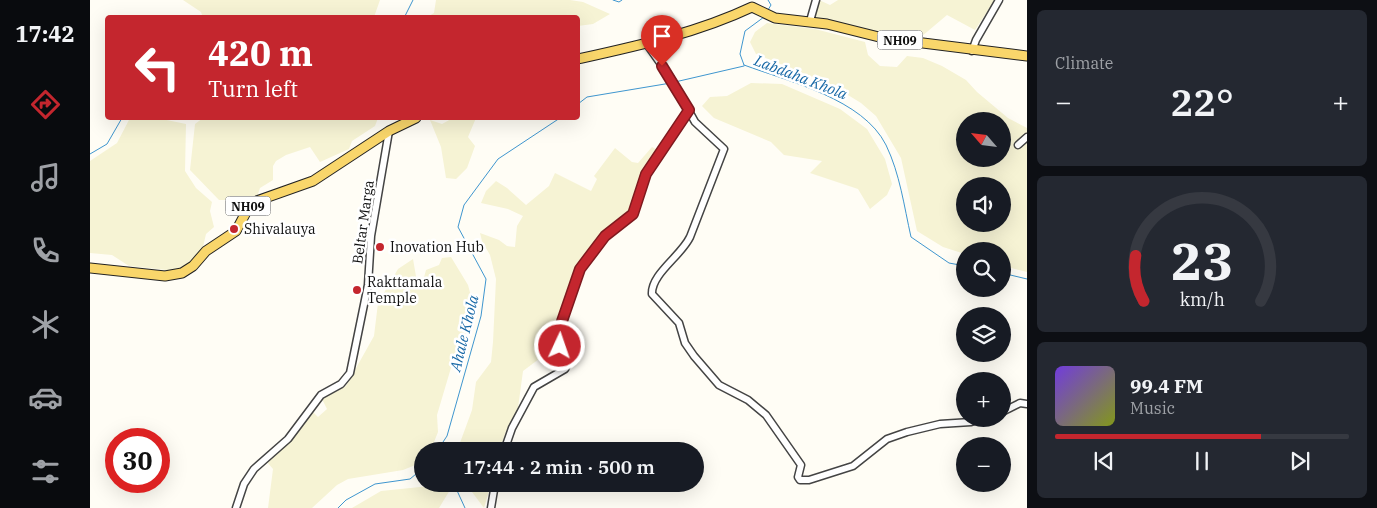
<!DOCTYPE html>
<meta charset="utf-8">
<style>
body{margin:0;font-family:"IBM Plex Serif",serif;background:#242831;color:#f1f3f6;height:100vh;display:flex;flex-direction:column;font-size:19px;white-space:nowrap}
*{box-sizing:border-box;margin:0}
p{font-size:16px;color:#9ea1a6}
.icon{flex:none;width:28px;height:28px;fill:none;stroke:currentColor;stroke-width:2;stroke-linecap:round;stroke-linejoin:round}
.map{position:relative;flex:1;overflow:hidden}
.details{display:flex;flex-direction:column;gap:10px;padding:10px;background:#0d0f14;width:350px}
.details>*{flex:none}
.banner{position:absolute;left:15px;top:15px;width:475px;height:105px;border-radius:5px;box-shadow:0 5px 20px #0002;background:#c4262e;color:#fff;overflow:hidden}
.needle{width:32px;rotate:298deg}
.buttons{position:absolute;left:866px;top:112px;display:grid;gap:10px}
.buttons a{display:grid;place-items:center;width:55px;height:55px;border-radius:50%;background:#171b24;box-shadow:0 5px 20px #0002;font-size:25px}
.speed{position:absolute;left:15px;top:428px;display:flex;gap:10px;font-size:25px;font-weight:700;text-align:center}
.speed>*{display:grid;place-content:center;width:65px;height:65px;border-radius:50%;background:#171b24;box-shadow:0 5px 20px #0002;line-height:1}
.speed .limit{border:8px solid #d22;background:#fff;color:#111}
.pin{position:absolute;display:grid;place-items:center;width:42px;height:42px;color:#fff;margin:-51px -21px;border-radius:50% 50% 50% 0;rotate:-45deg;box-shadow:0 0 5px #0007}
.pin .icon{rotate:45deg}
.me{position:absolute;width:55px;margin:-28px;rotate:3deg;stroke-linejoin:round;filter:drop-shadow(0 0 4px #0008)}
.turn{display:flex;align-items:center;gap:18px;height:105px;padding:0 20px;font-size:22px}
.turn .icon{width:65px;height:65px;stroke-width:2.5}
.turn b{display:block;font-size:35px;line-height:42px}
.big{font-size:38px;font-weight:600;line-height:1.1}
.details .widget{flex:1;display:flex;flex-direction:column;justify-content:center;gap:8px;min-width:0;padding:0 18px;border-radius:8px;background:#242831}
.details .dial{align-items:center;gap:0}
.dial svg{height:130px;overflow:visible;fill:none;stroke:#363941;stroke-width:7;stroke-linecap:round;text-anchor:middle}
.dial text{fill:#f1f3f6;stroke:none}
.song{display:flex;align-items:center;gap:15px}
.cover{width:60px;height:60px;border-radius:8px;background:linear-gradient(135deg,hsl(260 70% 55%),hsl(70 70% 35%))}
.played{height:5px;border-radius:2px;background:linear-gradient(90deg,#c4262e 70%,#363941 70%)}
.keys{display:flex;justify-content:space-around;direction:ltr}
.heat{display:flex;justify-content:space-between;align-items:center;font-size:28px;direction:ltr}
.trip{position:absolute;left:324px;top:442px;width:290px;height:50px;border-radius:25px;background:#171b24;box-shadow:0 5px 20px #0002;font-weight:600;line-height:50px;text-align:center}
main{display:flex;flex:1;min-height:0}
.dock{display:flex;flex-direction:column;width:90px;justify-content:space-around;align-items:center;background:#090b0e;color:#9ea1a6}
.dock .icon{width:35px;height:35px}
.dock .active{color:#c4262e}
.dock b{font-size:22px;color:#f1f3f6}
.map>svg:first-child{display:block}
</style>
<main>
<nav class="dock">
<b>17:42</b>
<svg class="icon active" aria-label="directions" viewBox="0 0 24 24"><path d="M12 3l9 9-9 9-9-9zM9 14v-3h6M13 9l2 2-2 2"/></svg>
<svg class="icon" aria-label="music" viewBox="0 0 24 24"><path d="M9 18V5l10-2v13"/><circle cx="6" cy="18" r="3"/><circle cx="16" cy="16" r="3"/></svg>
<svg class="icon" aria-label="phone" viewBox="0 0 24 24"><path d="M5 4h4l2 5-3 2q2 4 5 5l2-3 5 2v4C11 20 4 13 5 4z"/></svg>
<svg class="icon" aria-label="climate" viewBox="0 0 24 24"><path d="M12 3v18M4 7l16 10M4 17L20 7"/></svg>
<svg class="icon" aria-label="car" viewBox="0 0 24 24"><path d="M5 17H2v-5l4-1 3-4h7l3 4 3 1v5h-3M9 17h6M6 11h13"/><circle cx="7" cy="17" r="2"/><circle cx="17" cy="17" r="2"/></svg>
<svg class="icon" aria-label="filters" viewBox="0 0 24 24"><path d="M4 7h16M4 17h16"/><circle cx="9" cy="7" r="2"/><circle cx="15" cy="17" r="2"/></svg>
</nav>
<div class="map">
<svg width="937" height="508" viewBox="0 0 937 508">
<rect width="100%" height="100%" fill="#fffdf5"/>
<path fill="#f6f3d4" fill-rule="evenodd" d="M93 0H290L284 17 113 18 111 12Z
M346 0H480L493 2 520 14 503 24 488 26V18L337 17 344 13Z
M729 0 740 5 748 0H905L885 30 857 15 825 42 774 28 725 18Z
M677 23 725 29 775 42 778 55 790 66 807 67 817 56 833 58 852 66 876 80 887 92 918 118 937 128V272L913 266 912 251H875V254L853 247 827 231 811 158 786 116 771 103 740 84 666 54 660 42 665 32ZM875 121H912V159H875ZM875 186H912V224H875Z
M661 83 692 84 750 109 777 129 795 159 802 184 797 195 780 209 768 189 720 173 732 161 694 155 681 142 624 118 612 106 620 97 637 96Z
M40 118H67L96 124 95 171 106 188 122 202 120 211 124 227 116 234 113 247 101 263 86 271 39 266 22 255 0 253V161L27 143Z
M113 118H288L285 126 262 141 259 149 230 162 220 147 196 155 186 161 183 166V180L170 188 167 197 143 212 136 200H129L100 170 105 124Z
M363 118H386L378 137 385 146 377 168 366 179 356 178 351 147 340 120 352 124Z
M562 147 570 151 553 174 543 209 515 232 487 268 477 304 468 322 465 347 433 371 428 408 416 431 409 451H367L382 410 386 382 401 362 403 342 406 279 400 255 392 241 390 233 409 240 417 246 425 247 427 226 433 216 418 209 391 203 396 191 406 181 417 188 436 205 459 186 465 173 501 191 507 179 504 176 525 148 542 162 548 163Z
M361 257 378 285 382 300V328L363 361 347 415 348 432 342 447 338 451H332V458L328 464 313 470 258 479 247 485 222 508H178L183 469 177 462 197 443 223 412 228 417 237 409 232 399 256 386 284 336 288 303 308 269 323 259 327 282 333 281 336 270 349 265 352 258Z
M378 484H401L394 508 379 488Z
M340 486 355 487 360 490 349 508H262L291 491Z"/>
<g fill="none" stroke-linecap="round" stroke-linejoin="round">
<path stroke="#3f96cf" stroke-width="1" d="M523 0 529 2 532 0
M678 0 681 5 678 10
M314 18 323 0
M654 65C700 82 773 99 796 145 810 174 814 206 821 237L859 263 875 266
M654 65 650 54 655 31 674 17
M585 82 654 66
M488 104 497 97 581 83
M85 118H92
M0 154 17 144 32 118
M912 273 937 279
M347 451 357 436 391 316 396 279 368 227 374 205 408 159 470 118
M364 484 375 508
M248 508 256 500 285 484 320 479 332 469"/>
<g stroke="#444" stroke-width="9">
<path id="minor" d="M720 21 726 0
M556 43 580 77 605 122 634 149 600 237C591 256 561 274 562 294L589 323 595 343 604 356 629 385 658 400 676 415 711 465 708 477 710 480H719L763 466 797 439 817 432 850 424 881 422 890 419
M882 51 886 40 909 0
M928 145 937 137
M912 412 930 403 937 404
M414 451 422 428 444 387 475 369 477 365 470 346 469 333 490 269 515 236 543 214 555 174 599 110
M146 508 154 484 164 469 198 439 231 395 251 384 260 373 278 285 281 236 299 131
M401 508 405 484"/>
</g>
<g stroke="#222" stroke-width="11">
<path id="major" d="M488 59C547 46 607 33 662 7L685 18 737 24 793 38 937 56
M0 268 75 276 92 273 103 266 116 251 146 231 161 203 223 181 299 131 326 118"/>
</g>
<use href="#minor" stroke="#fff" stroke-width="6"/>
<use href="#major" stroke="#f9d66b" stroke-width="9"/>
</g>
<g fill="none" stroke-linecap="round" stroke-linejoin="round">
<g stroke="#7f191e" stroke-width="12">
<path id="route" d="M470 346V327L490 269 515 236 543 214 556 174 599 110 572 66"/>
</g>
<use href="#route" stroke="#c4262e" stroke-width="9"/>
</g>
<g fill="#c4262e" stroke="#fff" stroke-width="2">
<circle cx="144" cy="229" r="5"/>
<circle cx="290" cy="247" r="5"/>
<circle cx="267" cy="290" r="5"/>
</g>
<g text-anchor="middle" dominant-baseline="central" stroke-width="5" stroke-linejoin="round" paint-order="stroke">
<g fill="#fff" stroke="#585858" stroke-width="1">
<rect x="787.5" y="30.5" width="45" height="19" rx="4"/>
<rect x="135.5" y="196.5" width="45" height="19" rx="4"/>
</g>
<g font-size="12" font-weight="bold" fill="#111">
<text x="810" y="40">NH09</text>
<text x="158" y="206">NH09</text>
</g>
<g font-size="14" fill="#111" stroke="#fff">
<text transform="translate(273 222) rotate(-82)">Beltar Marga</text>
</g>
<g font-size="14" fill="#111" stroke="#fff" text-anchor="start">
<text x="154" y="229">Shivalauya</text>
<text x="300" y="247">Inovation Hub</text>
<text x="277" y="282">Rakttamala<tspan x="277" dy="16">Temple</tspan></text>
</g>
<g font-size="15" font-style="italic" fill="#1768a6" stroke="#fff">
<text transform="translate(711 77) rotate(21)">Labdaha Khola</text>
<text transform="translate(374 333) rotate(-76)">Ahale Khola</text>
</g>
</g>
</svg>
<div class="buttons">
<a><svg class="needle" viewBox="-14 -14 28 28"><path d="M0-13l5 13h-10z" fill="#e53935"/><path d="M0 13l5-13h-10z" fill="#9ea1a6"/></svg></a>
<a><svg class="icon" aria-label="sound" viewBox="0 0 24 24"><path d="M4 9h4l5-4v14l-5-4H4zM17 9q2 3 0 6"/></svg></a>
<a><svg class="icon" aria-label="search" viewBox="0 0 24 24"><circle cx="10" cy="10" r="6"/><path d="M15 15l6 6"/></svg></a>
<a><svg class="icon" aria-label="layers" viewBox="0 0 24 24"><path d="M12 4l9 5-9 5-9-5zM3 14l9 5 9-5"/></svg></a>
<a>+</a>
<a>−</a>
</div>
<div class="speed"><div class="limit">30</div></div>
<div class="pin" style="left:572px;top:66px;background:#d93025"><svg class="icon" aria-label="arrive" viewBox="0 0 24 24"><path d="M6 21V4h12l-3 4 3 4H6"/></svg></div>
<svg class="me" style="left:470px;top:346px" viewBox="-20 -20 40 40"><circle r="17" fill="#c4262e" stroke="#fff" stroke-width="3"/><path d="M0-11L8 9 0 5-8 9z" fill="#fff"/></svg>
<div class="trip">17:44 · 2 min · 500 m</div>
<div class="banner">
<div class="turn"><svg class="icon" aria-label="left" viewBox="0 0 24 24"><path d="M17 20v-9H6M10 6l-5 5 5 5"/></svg><div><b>420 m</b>Turn left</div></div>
</div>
</div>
<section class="details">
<div class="widget"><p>Climate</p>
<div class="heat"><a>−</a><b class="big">22°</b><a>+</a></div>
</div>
<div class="widget dial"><svg viewBox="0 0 100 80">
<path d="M14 69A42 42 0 1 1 86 69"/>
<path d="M14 69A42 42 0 0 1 9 41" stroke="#c4262e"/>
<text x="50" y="56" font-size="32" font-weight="700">23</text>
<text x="50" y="72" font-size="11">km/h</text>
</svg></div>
<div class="widget">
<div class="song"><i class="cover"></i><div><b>99.4 FM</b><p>Music</p></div></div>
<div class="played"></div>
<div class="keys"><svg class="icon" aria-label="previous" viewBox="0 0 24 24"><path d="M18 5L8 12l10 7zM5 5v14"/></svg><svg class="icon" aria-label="pause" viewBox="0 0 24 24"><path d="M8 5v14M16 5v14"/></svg><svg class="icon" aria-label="next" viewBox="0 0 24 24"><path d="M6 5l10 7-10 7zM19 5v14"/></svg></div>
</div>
</section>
</main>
